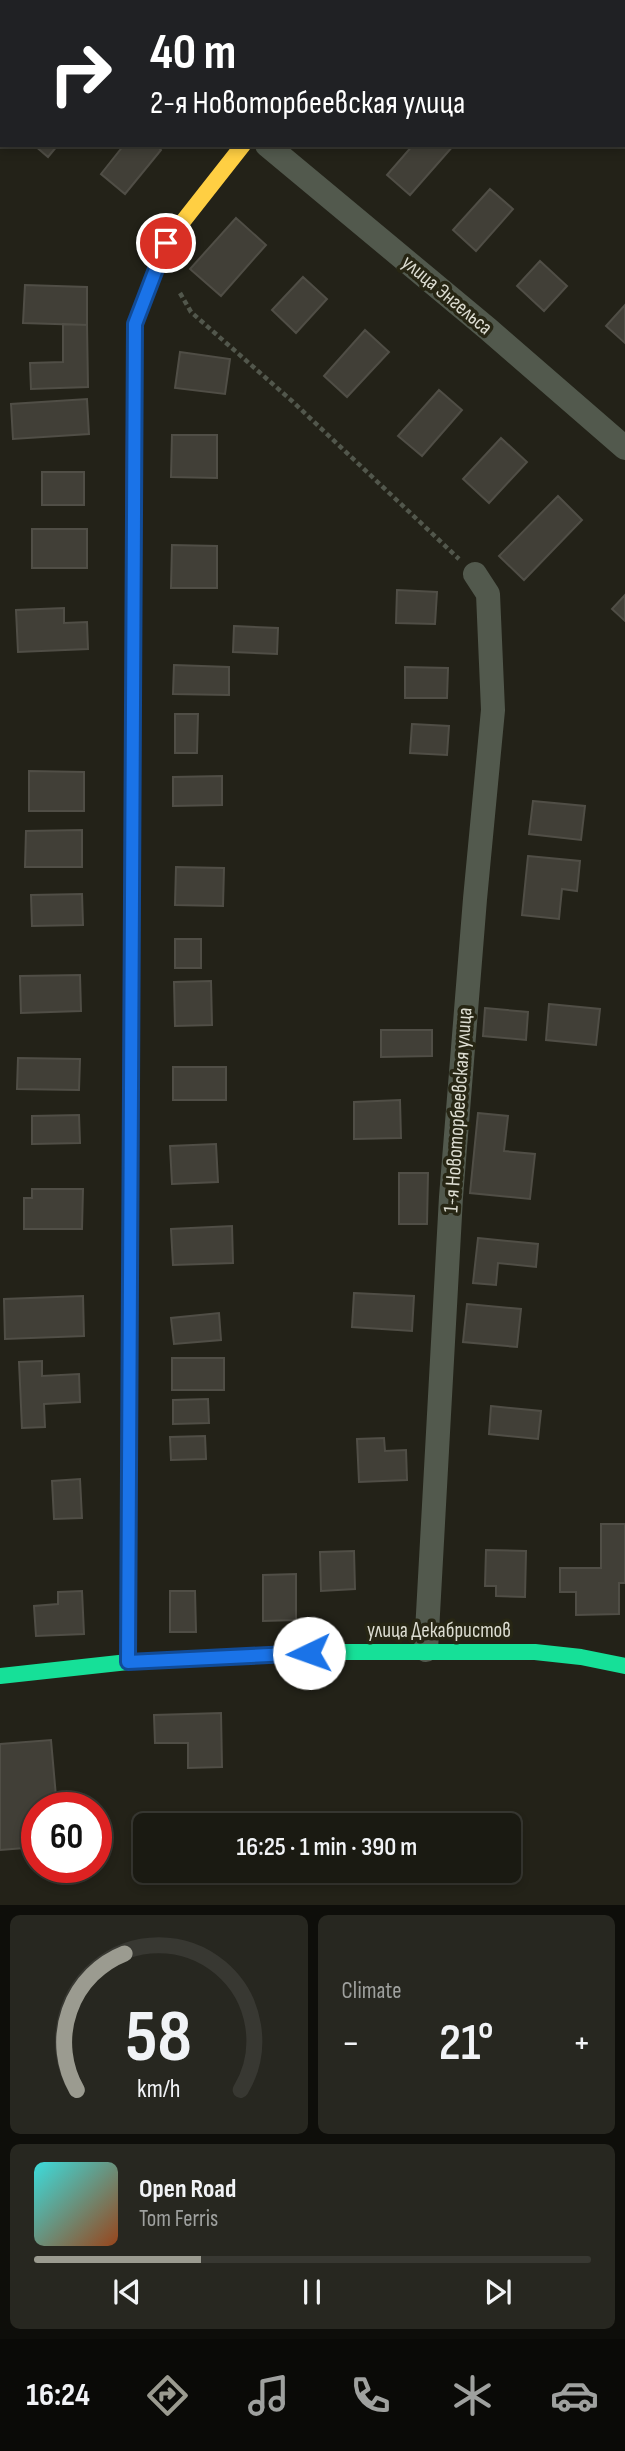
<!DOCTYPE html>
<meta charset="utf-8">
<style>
body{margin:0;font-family:"Sofia Sans Condensed",sans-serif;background:#272720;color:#f1f3f6;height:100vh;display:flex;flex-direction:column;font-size:26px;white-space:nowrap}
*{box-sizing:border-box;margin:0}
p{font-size:23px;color:#9fa19f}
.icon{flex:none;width:38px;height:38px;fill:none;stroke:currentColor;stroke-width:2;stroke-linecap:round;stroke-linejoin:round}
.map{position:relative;height:1905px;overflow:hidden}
.panel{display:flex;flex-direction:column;gap:10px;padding:10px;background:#0e0e0a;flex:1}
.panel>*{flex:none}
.banner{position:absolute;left:0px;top:0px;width:626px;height:147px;box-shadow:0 4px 10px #0003,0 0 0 2px #383832;background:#202124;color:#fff;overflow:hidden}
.speed{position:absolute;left:21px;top:1792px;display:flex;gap:14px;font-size:35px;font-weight:700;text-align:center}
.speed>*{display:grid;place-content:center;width:91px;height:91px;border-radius:50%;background:#1a1a12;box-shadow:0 4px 10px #0003,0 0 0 2px #383832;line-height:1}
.speed .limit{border:10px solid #d22;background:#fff;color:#111}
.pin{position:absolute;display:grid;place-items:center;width:60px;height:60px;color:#fff;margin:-30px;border:4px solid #fff;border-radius:50%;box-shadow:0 2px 7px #0007}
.me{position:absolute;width:77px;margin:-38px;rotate:267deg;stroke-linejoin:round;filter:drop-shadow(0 0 5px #0008)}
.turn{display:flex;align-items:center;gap:24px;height:147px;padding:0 35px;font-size:32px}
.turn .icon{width:91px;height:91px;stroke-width:2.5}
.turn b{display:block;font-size:49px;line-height:60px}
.big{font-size:52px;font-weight:600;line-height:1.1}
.panel .widget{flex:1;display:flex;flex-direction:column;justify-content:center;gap:10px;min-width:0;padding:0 24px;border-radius:10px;background:#272720}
.panel .dial{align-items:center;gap:0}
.dial svg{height:182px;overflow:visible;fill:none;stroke:#383832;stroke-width:7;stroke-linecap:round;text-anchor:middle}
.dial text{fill:#f1f3f6;stroke:none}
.song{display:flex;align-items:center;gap:21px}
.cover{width:84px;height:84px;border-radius:10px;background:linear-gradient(135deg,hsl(180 70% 55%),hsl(20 70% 35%))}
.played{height:7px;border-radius:4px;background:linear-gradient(90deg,#9b9b90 30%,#383832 30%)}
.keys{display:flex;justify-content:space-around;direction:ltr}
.heat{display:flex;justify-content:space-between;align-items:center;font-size:38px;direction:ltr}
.panel .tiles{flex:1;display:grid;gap:10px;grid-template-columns:1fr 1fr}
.widget:last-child{grid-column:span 2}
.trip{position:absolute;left:133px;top:1813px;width:388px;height:70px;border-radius:10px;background:#1a1a12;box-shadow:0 4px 10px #0003,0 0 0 2px #383832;font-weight:600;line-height:70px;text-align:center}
.tab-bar{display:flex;height:112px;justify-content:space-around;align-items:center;background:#0a0a07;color:#9fa19f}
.tab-bar .icon{width:49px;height:49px}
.tab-bar .selected{color:#9b9b90}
.tab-bar b{font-size:32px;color:#f1f3f6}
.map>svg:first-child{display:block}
</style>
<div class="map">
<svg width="625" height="1905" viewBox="0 0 625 1905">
<rect width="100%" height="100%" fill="#232218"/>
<path fill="#413f37" stroke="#504e46" stroke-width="2" d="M34 145H58L48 157Z
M124 145H156L161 150 125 194 101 174Z
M413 145H454L410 195 387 175Z
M490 189 513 209 476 251 453 230Z
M236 218 266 245 221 296 190 269Z
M540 261 567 286 544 311 517 286Z
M303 277 327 299 296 333 272 310Z
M25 285 87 287V325L23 323Z
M625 305V343L606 326Z
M63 324 87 325 88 387 31 389 30 363 63 362Z
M365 330 389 352 347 397 324 376Z
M180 352 230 359 225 394 175 388Z
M439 390 462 410 422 456 398 436Z
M87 399 89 434 13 439 11 404Z
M172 435H217V478L171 477Z
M501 438 527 462 489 503 463 479Z
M42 472H84V505H42Z
M558 496 582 520 524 580 499 556Z
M32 529H87V568H32Z
M172 545 217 546V588H171Z
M397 590 437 592 435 624 396 623Z
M625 595V621L612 609Z
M64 608V623L87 622 88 649 18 652 16 610Z
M234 626 278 628 277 654 233 652Z
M174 665 229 667V695L173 694Z
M405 667 448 668 447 698H405Z
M175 714H198L197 753H175Z
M412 724 449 726 447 755 410 753Z
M29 771 84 772V811H29Z
M222 776V805L173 806V777Z
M533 801 585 806 581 840 529 834Z
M82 830V867H25L26 831Z
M528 856 580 861 577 891 562 889 559 919 522 915Z
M176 867 224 868 223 906 175 905Z
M82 894 83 925 32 926 31 895Z
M175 939H201V968H175Z
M80 975 81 1011 21 1013 20 976Z
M211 981 212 1025 175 1026 174 982Z
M549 1004 600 1009 596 1045 546 1040Z
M485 1008 528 1012 526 1040 483 1036Z
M381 1030H432V1056L381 1057Z
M18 1058 80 1059 79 1090 17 1089Z
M173 1067H226V1100H173Z
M400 1100 401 1138 354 1139V1102Z
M478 1113 508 1116 504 1151 535 1154 530 1199 470 1193Z
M79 1115 80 1143 32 1144V1116Z
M216 1144 218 1182 172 1184 170 1146Z
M399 1173H428L427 1224H399Z
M32 1189H83L82 1229H24V1198H32Z
M232 1226 233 1263 173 1265 171 1229Z
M478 1238 538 1244 536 1267 498 1263 496 1285 473 1283Z
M354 1293 414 1296 412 1331 352 1327Z
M83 1296 84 1336 5 1339 4 1299Z
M467 1304 521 1309 517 1347 463 1342Z
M219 1313 221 1340 174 1344 171 1318Z
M172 1358H224V1390H172Z
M42 1361V1376L79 1374 80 1402 44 1404 45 1427 22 1428 19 1362Z
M208 1399 209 1423 173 1424V1400Z
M491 1406 541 1411 538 1439 489 1434Z
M205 1436 206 1459 171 1460 170 1437Z
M384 1438 385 1451 406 1450 407 1480 359 1482 357 1439Z
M80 1479 82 1518 54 1519 52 1481Z
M601 1524H625V1583H619V1614L576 1615V1592H560V1568H601Z
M486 1550 526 1551 525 1597 496 1596V1586H485Z
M354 1551 355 1589 321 1591 320 1552Z
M296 1574V1620L263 1621V1575Z
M82 1591 84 1634 36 1636 34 1606 58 1604V1592Z
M170 1591H195L196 1632H170Z
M221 1713 222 1767 188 1768V1743H155L154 1715Z
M51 1740 57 1808H37V1847L0 1850V1744Z"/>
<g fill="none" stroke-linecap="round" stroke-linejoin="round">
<path stroke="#52574c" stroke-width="4.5" stroke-dasharray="5 3.5" stroke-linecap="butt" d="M180 293 191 312 292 401 459 559"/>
<path stroke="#52594d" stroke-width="24" d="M93 0 95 2
M366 2 367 0
M267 145 488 329 625 448
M426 1650 451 1197 475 899 493 710 488 594 475 574"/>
<path stroke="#16e098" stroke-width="16" d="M583 0 585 2
M129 1443 133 702
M0 1676 128 1662 334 1652H535L581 1657 625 1666"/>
<path stroke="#ffcf43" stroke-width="16" d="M134 423 135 324 166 243 243 145"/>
<path stroke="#f24e42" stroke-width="16" d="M133 702 134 423
M128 1662 129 1443"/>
</g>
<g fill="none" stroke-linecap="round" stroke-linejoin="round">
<g stroke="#114b97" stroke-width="18">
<path id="route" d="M166 243 135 324 128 1662 309 1653"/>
</g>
<use href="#route" stroke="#1a73e8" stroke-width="12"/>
</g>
<g text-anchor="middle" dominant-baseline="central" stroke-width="7" stroke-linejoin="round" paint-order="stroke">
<g font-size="21" fill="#dcdcd1" stroke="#272614">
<text transform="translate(447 295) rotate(40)">улица Энгельса</text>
<text transform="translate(458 1110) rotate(-86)">1-я Новоторбеевская улица</text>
<text x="439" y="1630">улица Декабристов</text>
</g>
</g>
</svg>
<div class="speed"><div class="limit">60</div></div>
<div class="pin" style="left:166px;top:243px;background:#d93025"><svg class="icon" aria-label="arrive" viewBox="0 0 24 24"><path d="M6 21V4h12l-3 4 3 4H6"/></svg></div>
<svg class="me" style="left:309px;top:1653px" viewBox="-20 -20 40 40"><circle r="19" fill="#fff"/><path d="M0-13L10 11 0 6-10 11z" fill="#1a73e8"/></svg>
<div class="trip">16:25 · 1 min · 390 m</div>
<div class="banner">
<div class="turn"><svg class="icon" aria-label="right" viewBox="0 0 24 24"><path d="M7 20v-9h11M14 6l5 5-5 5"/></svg><div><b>40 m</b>2-я Новоторбеевская улица</div></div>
</div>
</div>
<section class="panel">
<div class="tiles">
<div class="widget dial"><svg viewBox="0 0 100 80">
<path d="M14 69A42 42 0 1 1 86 69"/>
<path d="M14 69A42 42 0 0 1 35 9" stroke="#9b9b90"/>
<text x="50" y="56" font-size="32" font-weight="700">58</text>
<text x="50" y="72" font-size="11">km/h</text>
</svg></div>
<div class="widget"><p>Climate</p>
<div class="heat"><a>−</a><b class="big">21°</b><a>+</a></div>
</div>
<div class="widget">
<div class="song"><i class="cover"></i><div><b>Open Road</b><p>Tom Ferris</p></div></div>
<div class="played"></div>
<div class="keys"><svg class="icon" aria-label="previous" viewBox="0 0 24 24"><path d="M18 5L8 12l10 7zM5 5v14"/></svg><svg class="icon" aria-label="pause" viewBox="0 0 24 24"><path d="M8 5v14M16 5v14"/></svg><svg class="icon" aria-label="next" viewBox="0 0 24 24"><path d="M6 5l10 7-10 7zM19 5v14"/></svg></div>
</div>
</div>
</section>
<nav class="tab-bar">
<b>16:24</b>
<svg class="icon selected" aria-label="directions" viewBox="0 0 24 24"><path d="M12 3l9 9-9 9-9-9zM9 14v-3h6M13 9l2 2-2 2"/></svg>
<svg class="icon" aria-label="music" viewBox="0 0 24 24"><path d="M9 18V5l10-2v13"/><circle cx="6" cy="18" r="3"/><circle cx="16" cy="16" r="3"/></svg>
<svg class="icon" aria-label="phone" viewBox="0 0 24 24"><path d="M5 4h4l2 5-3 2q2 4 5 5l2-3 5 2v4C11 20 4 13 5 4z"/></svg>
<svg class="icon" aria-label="climate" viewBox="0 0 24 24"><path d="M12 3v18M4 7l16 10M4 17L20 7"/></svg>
<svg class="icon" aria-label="car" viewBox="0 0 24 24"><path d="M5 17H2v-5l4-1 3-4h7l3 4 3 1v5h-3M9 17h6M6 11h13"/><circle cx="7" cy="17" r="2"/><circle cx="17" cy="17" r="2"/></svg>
</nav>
